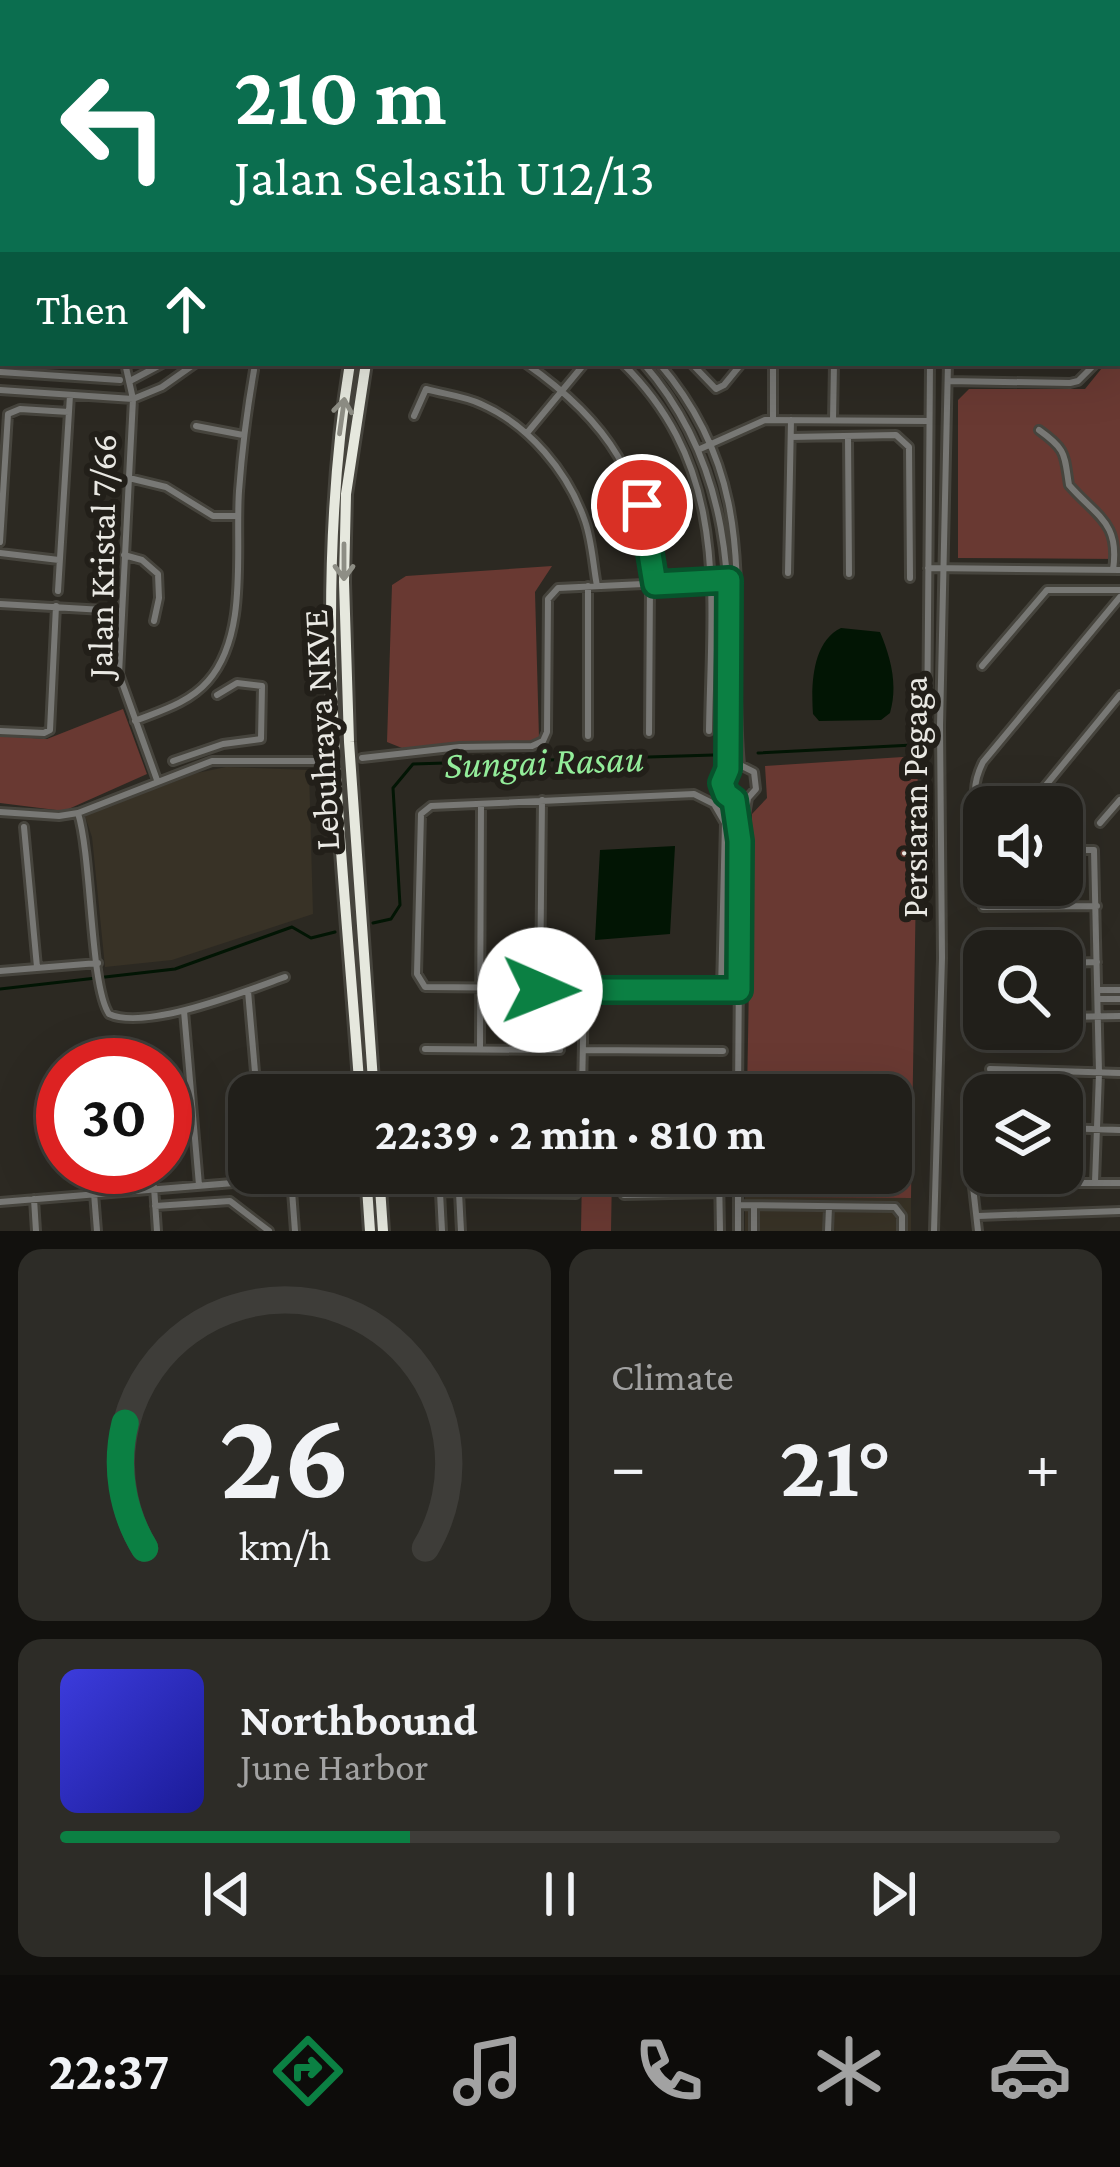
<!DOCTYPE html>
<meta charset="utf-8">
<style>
body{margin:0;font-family:"Crimson Pro",serif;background:#2d2c27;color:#f1f3f6;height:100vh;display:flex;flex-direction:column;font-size:45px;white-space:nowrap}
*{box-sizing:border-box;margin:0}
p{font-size:39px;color:#a2a2a2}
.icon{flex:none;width:66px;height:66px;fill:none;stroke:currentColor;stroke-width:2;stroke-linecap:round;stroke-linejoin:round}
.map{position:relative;height:1231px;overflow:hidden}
.details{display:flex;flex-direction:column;gap:18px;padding:18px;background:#12110e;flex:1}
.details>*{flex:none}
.guide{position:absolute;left:0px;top:0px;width:1122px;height:366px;box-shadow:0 12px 48px #0002,0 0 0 3px #3e3d39;background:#0b6e4f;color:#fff;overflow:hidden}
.controls{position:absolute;left:963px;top:786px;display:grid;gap:24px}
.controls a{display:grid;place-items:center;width:120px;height:120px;border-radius:24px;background:#211f1a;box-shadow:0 12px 48px #0002,0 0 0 3px #3e3d39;font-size:60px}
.speed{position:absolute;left:36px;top:1038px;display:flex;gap:24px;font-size:60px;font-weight:700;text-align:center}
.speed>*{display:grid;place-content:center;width:156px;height:156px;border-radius:50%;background:#211f1a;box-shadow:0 12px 48px #0002,0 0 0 3px #3e3d39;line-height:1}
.speed .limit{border:18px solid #d22;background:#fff;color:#111}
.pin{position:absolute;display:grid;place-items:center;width:102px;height:102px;color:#fff;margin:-51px;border:6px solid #fff;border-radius:50%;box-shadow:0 3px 12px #0007}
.me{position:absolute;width:132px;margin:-66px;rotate:91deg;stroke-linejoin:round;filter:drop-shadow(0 0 9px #0008)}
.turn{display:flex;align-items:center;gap:42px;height:252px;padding:0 36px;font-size:54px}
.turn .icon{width:156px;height:156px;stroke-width:2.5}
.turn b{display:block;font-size:84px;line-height:102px}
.then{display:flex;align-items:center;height:114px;padding:0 36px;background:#0003;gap:24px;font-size:45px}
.big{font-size:90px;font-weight:700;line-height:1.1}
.details .tile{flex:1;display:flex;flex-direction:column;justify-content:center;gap:18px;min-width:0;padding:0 42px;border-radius:24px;background:#2d2c27}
.details .dial{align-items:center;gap:0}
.dial svg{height:312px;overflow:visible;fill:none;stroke:#3e3d39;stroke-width:7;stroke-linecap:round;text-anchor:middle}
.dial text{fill:#f1f3f6;stroke:none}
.song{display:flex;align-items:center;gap:36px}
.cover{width:144px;height:144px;border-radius:18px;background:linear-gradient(135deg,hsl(240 70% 55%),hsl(240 70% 35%))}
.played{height:12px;border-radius:6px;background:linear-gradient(90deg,#0b8043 35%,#3e3d39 35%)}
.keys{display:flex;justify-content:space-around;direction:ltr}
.heat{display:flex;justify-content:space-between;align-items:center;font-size:66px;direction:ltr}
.details .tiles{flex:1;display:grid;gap:18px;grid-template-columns:1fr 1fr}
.tile:last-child{grid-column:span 2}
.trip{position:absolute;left:228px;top:1074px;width:684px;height:120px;border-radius:24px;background:#211f1a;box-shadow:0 12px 48px #0002,0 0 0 3px #3e3d39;font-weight:700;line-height:120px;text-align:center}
.tab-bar{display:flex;height:192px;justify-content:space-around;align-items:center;background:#0d0c0a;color:#a2a2a2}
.tab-bar .icon{width:84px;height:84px}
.tab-bar .selected{color:#0b8043}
.tab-bar b{font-size:54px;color:#f1f3f6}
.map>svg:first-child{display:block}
</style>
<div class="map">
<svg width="1120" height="1231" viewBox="0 0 1120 1231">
<rect width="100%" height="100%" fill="#2c2922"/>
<path fill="#383226" d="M955 0H1120V210L1119 3Z
M226 767 309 770 313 914 172 960 105 967 92 837 85 816 197 773Z
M745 1197 911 1198V1231H745Z"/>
<path fill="#693932" d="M1120 345V559L958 558V400L969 389H1085L1106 363H1119Z
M552 566 535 592 539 738 532 741 402 748 387 742 392 585 406 576Z
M123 709 147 774 64 811 0 803V736L47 739Z
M918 756 911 1198 745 1197 746 1173H891V1095H747L752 814 767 798 765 766Z
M582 1173H612L611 1231H581Z"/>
<path fill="#021504" d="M841 628 880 632C891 658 898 685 890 713L881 720 819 721 813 714C811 685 812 642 841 628Z
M675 846 670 934 595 940 600 850Z"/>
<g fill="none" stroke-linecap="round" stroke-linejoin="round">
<path stroke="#021504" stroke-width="3" d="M758 753 913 745
M373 923 391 919 400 905 393 788 413 764 714 755
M0 989 175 969 292 927 311 938 335 932"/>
<path stroke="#48463f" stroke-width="6" stroke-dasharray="6 3" stroke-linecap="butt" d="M320 761 362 758"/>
<g stroke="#46443d" stroke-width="12">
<path id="minor" d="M31 0 35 3
M60 0 64 3
M86 0 89 3
M277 0 281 3
M650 0 654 3
M683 0 687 3
M699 0 703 3
M915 0V3
M929 0V3
M536 1 538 3
M13 3V0
M204 3 207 0
M332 3 333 0
M506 3 507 0
M516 3 517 0
M1119 229 1120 230
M0 234 3 181
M1119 244 1120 245
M0 254H3
M0 314H3
M1119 335 1120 334
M125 363 133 399 119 674 157 780
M525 363C611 423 643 478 655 582
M622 363C730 468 711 594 709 731
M643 363C748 483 728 621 728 769L722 783 730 797 748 798 756 789 754 772 740 765 728 769
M659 363C769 491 726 615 740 765
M691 363 716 389 724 385 742 363
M773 363V420
M0 372 120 380
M130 381 164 363
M948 381 1070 383 1078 381 1096 363
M0 390 133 399 162 387 196 363
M414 416 426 389C443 394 464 396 481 404 529 425 568 472 585 521 592 541 593 565 597 586
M833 420 834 363
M196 426 243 435
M1039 430C1067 450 1064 454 1069 485 1097 517 1120 522 1113 570
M527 433 585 363
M848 436 849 574
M791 437 896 435 909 447 910 578
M700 449 765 420 929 421
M129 478 166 487 213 516H238
M0 542 8 414 20 409 69 412
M0 553 59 560
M124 555 142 560 158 574 159 598 154 621
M928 568 1120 570
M788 573 791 420
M588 586V736
M58 591 70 395
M0 604 121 611
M982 666 1047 590H1120
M135 721C160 711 189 703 208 681 249 634 235 549 239 491 242 450 247 410 254 370
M0 731 44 733 50 730 56 606
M649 733 650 584
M927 745 930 363
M362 758 460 747 532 746 543 741 547 732 548 599 558 588 729 580
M173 761 223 744 261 739 262 686 237 683 217 695
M734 799 740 841 738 1095
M1028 807 1120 695
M0 812 59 816 78 813 212 761H320
M78 813C92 859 90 986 109 1014 146 1031 246 991 285 977
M984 819C970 803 974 780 983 762L1120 597
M1100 823 1120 800
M24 827 37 967
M742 832 748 798
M983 849H984
M1062 850H1094L1099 1073 1095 1182
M983 907 1097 906
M1062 963 1097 962
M0 971 98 963
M540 989 542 800
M721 990 725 823 714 804 694 794 431 806 421 814 417 974 425 987 739 990
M1099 990H1120
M248 991 257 1095
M1100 999H1120
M184 1011 199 1185
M1062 1017 1120 1016
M425 1049 560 1050
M480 1049 481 804
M583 1050 723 1051
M990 1069 1120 1073
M582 1092 584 991
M444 1095 458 1091 738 1095
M1062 1128 1120 1130
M439 1173 442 1231
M458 1173 461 1231
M719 1173 720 1231
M154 1187 157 1231
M440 1192 576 1194
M94 1193 97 1231
M624 1195 719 1193
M34 1199 36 1231
M0 1202 282 1179 292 1191 295 1231
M738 1205 895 1207 902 1216V1231
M155 1206 230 1201 269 1231
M978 1216 1120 1211
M738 1231V1173
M754 1231V1206
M828 1231 829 1207
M934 1231 942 958 940 726 948 363
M978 1231 973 1187 977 1183H1120"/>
</g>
<g stroke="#46443d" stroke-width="16">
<path id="highway" d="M427 3 428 0
M442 3 443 0
M350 363C310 608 343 849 360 1095
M366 363 346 494 344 582 349 742 374 1095
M366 1173 370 1231
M379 1173 383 1231"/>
</g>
<use href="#minor" stroke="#787875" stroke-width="6"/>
<use href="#highway" stroke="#e6e8de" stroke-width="10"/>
</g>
<defs><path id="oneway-shaft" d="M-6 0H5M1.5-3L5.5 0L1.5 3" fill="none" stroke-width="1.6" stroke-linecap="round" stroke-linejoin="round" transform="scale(3)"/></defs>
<g stroke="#8e8e85">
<use href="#oneway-shaft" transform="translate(342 416) rotate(-82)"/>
<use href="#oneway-shaft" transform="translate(344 562) rotate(90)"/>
</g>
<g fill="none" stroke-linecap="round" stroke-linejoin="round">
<g stroke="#07532c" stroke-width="30">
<path id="route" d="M540 990H739L740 841 734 800 726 794 722 783 728 769 729 580 655 584 642 505"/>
</g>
<use href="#route" stroke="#0b8043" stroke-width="21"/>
</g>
<g text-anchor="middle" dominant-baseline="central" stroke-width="12" stroke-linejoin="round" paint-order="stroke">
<g font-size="36" fill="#e9e8e3" stroke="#221f19">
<text transform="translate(102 556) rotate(-89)">Jalan Kristal 7/66</text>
<text transform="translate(321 730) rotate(-93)">Lebuhraya NKVE</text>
<text transform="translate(915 797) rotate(-90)">Persiaran Pegaga</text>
</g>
<g font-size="39" font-style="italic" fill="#93ed9a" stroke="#221f19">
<text transform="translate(544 761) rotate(-2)">Sungai Rasau</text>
</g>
</g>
</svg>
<div class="controls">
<a><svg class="icon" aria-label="sound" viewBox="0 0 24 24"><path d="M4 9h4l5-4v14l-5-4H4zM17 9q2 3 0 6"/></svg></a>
<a><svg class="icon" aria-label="search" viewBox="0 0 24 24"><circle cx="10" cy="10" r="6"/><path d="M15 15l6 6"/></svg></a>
<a><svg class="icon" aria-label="layers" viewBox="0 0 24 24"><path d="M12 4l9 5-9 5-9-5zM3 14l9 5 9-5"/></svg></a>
</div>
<div class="speed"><div class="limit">30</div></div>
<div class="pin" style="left:642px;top:505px;background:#d93025"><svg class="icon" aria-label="arrive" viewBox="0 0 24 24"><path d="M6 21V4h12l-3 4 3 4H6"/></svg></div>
<svg class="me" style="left:540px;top:990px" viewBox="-20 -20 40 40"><circle r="19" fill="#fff"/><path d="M0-13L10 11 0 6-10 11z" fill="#0b8043"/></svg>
<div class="trip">22:39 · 2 min · 810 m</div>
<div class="guide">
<div class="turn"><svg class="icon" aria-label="left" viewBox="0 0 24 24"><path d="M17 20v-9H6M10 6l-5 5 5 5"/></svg><div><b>210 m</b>Jalan Selasih U12/13</div></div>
<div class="then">Then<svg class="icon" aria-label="ahead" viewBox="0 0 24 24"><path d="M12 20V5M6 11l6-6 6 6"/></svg></div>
</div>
</div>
<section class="details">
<div class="tiles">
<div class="tile dial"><svg viewBox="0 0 100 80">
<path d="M14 69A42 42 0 1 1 86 69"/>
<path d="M14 69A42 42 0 0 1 9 37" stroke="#0b8043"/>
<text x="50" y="56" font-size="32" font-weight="700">26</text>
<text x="50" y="72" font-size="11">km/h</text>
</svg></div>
<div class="tile"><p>Climate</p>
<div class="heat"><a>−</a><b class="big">21°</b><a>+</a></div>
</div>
<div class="tile">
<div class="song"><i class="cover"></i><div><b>Northbound</b><p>June Harbor</p></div></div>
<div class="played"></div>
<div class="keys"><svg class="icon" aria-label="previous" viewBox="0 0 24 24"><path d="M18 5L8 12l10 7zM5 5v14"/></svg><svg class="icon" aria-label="pause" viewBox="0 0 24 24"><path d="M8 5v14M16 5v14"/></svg><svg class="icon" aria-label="next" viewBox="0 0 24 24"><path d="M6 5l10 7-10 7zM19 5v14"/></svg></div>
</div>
</div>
</section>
<nav class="tab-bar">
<b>22:37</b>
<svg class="icon selected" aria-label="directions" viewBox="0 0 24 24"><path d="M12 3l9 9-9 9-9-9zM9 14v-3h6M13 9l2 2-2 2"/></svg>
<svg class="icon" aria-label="music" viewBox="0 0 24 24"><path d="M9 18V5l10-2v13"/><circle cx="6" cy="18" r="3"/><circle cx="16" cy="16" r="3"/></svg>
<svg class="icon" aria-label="phone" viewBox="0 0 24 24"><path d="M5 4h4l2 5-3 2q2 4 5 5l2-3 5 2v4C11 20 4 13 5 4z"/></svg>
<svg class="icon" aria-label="climate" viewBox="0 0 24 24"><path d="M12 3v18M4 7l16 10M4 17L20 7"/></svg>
<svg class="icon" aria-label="car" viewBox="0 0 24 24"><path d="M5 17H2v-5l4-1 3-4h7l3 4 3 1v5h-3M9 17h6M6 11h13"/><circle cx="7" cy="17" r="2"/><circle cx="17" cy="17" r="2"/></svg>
</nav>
